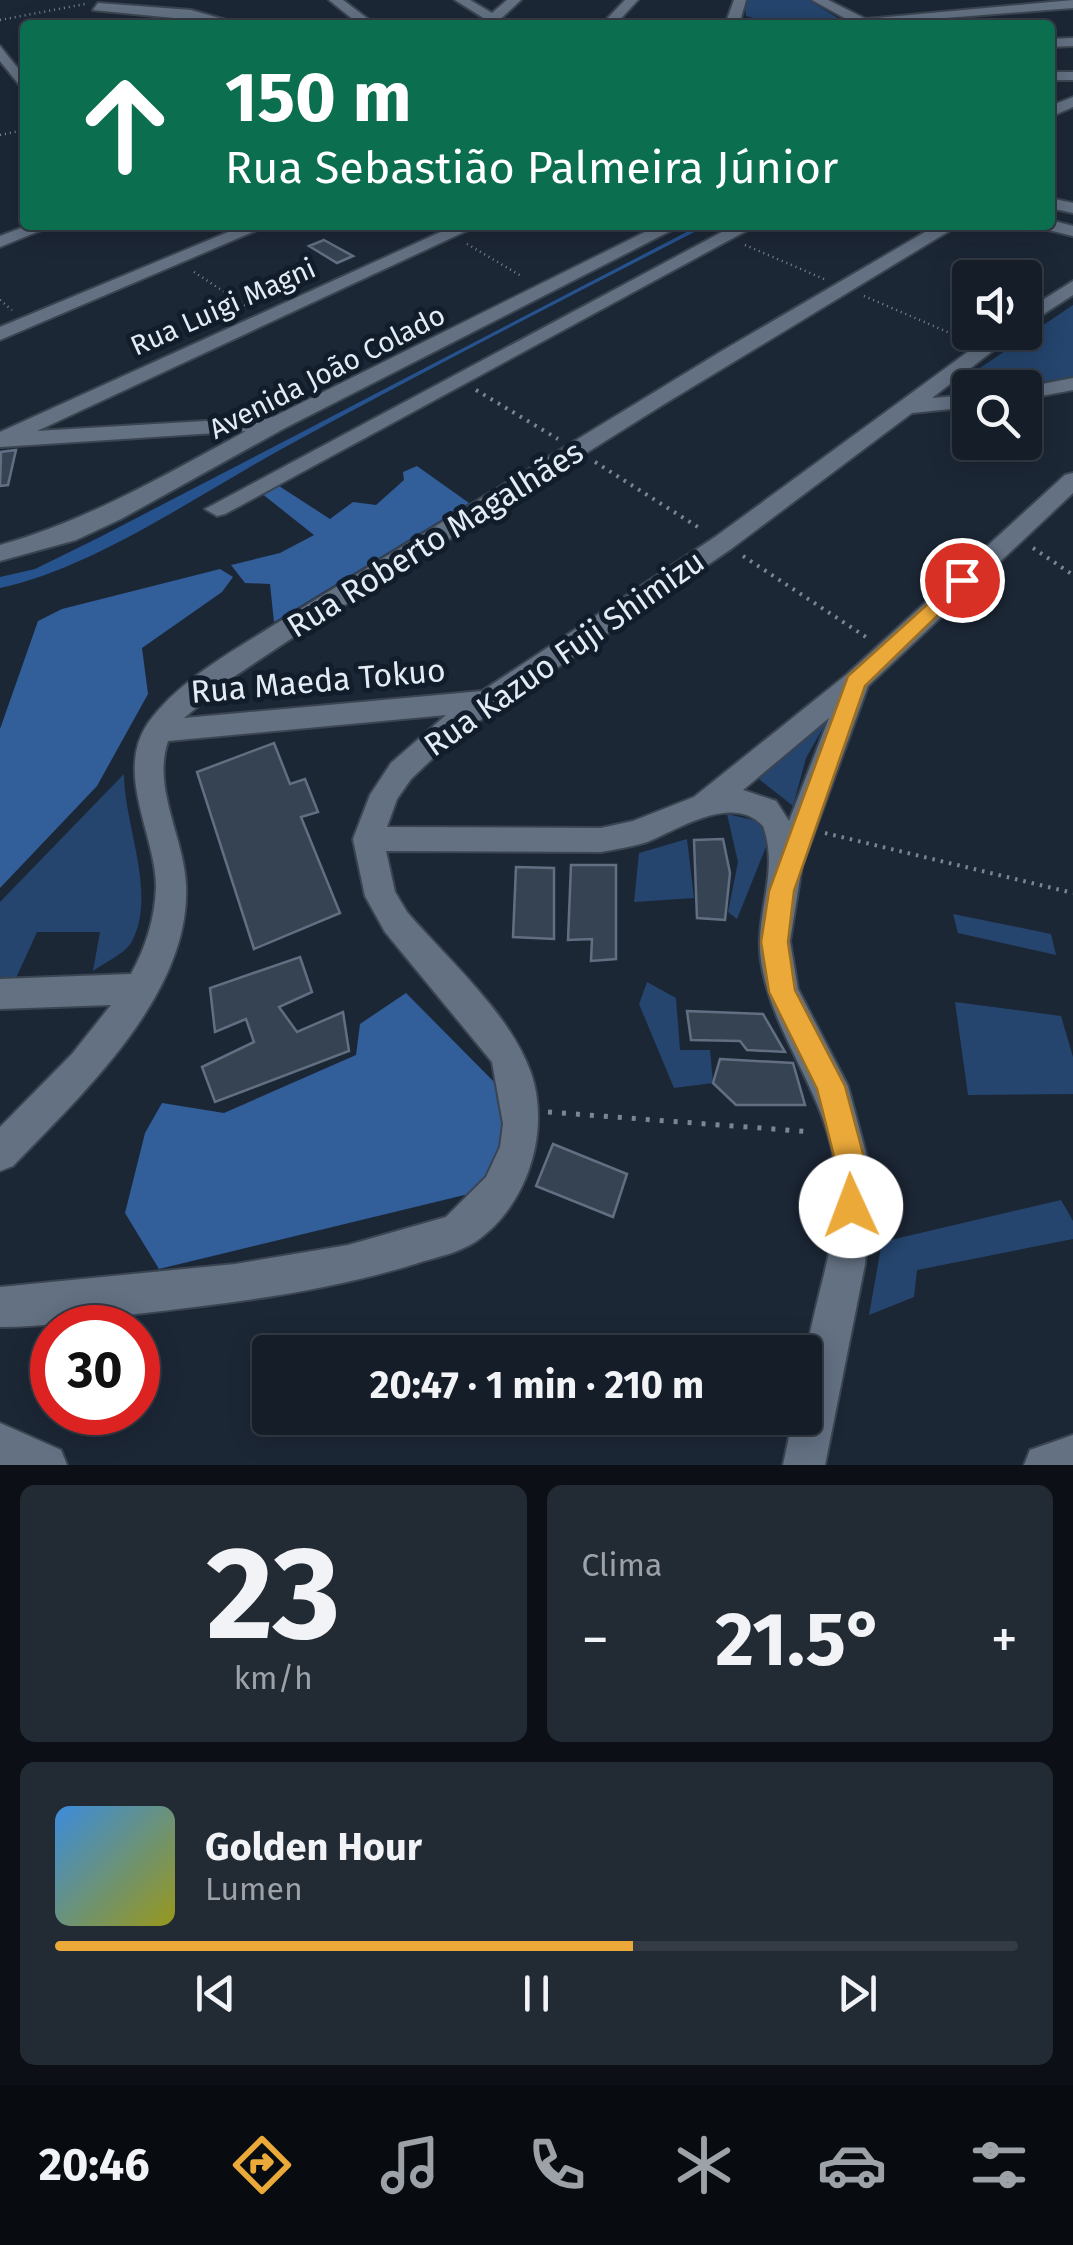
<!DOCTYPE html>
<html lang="pt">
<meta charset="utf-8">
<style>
body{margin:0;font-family:"Fira Sans",sans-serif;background:#222a34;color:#f1f3f6;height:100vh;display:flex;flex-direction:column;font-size:38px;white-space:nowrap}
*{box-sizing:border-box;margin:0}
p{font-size:32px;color:#9da2a8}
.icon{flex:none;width:55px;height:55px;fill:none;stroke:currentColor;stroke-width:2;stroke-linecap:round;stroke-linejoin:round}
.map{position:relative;height:1465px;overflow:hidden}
.sheet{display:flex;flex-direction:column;gap:20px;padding:20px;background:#0c1016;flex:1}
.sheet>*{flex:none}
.top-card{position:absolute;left:20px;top:20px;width:1035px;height:210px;border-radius:10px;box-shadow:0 5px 25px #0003,0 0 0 2px #343b45;background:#0b6e4f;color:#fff;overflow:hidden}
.tools{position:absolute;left:952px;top:260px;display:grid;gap:20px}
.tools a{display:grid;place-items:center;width:90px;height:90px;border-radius:10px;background:#151d28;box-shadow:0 5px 25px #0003,0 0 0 2px #343b45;font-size:50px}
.speed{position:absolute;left:30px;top:1305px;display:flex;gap:20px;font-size:50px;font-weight:700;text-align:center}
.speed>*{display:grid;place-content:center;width:130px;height:130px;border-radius:50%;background:#151d28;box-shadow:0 5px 25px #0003,0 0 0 2px #343b45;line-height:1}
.speed .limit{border:15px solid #d22;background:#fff;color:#111}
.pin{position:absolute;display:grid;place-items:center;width:85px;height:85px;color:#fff;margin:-42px;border:5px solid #fff;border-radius:50%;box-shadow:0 2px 10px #0007}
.me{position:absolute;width:110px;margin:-55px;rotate:358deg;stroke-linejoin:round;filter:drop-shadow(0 0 8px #0008)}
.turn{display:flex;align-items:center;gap:35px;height:210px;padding:0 40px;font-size:45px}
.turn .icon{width:130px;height:130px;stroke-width:2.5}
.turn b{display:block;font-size:70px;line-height:85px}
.big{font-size:75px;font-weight:700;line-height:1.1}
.sheet .widget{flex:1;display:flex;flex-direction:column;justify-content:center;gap:15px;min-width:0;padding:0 35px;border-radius:15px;background:#222a34}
.sheet .dial{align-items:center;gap:0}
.dial b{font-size:130px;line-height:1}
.song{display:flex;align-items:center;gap:30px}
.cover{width:120px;height:120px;border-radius:15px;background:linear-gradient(135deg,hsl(210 70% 55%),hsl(60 70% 35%))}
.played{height:10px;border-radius:5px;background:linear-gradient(90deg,#eba93a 60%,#343b45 60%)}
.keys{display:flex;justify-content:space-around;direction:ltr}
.heat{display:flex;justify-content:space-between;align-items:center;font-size:55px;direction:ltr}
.sheet .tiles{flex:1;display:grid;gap:20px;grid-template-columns:1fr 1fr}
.widget:last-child{grid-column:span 2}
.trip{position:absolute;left:252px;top:1335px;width:570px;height:100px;border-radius:10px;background:#151d28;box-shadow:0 5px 25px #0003,0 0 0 2px #343b45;font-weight:700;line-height:100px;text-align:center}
.tabs{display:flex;height:160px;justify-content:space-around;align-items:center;background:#080c10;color:#9da2a8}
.tabs .icon{width:70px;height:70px}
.tabs .selected{color:#eba93a}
.tabs b{font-size:45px;color:#f1f3f6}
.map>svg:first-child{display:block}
</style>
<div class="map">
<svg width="1073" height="1465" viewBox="0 0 1073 1465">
<rect width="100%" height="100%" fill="#1c2736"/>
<path fill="#25456e" d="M744 0H809L849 25H780L746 16Z
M1073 305V378L993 387 977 370Z
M823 716 828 719 806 758 793 806 759 779Z
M124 774C124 826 158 895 131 943 124 954 104 963 93 971L100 932H37L16 978 0 979V902Z
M727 814 766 823 770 837 737 919 728 912 738 862Z
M687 839 694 898 634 902 639 853Z
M953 914 1051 934 1056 955 958 933Z
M647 982 676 998 680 1050H710L713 1083 674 1088 639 1004Z
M955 1002 1061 1016 1073 1057V1094L968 1095Z
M1061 1200 1073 1221V1239L917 1270 914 1297 869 1315 882 1242Z"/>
<path fill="#325e9a" d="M417 466 469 503 274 622 270 584 245 583 231 565 280 553 314 535 261 493 276 484 330 519 353 502 376 505 404 480 403 472Z
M220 569 233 577 222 592 142 648 148 694 97 786 0 888V729L38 621 62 609Z
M406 993 510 1098 502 1146 481 1191 159 1269 125 1213 145 1133 162 1103 224 1113 356 1055 360 1024Z"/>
<path fill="#26528d" d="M700 225H708C564 299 420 373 278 451 195 497 91 569 0 588V577L35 569 100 537Z"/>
<path fill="#364353" stroke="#626f82" stroke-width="2.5" d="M324 240 353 256 337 263 309 246Z
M16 450 8 485 0 486 1 452Z
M274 743 290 784 305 779 318 812 301 817 340 913 254 949 197 772Z
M723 839 730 873 725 920 697 918 694 840Z
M571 865H616V959L591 961 592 939 568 940Z
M516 867 554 868V939L513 937Z
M300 957 312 992 279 1007 297 1032 343 1012 349 1051 215 1102 202 1067 254 1042 246 1019 215 1032 210 988Z
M687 1011 763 1014 785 1052 747 1050 740 1041 691 1040Z
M720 1059 793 1063 805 1105H736L713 1083Z
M553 1144 627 1174 613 1217 536 1186Z"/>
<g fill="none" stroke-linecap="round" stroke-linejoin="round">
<g stroke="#3b4551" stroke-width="4">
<path id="minor" d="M329 0H343L376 25H360Z
M455 0H470L492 13 507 0H521L494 25H479L485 19Z
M625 0H638L615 25H601Z
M734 0H746L739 25H725Z
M812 0H828L866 19 1073 0V8L857 25Z
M98 3 191 10 244 25 93 10Z
M1073 38V46L1050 47V39Z
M0 46 25 77V92L0 61Z
M1050 72H1073V80H1050Z
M1073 97V107L1050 117V106Z
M1050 198 1073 203V213L1050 208Z
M1050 220 1073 226V236L1044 229 1041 225H1050Z
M29 225H54L0 247V236Z
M245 225H269L0 340V327Z
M456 225H479L37 431 273 417 659 225H682L285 428 121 519 76 540 0 561V545C89 520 165 475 246 431L0 447V432Z
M735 225H757L225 514 217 516 205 509Z
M937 225H959L661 406 292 638 232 678 184 718 482 691 715 537 995 332H1017L932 398 970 395V407L912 413 731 549 454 738 411 779 397 799 387 827 601 828 633 821 694 797 846 675 1065 475 1073 473V493L868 686 802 866 790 941 798 989 848 1086 872 1176 865 1264 825 1465H783L793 1418H805C805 1400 803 1381 805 1364 812 1302 841 1239 836 1176 830 1097 772 1037 761 961 754 914 780 873 763 826 733 793 679 829 647 842 632 847 616 849 601 852L386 851 395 892 407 912C449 961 509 1012 531 1073 551 1132 527 1207 475 1242 458 1253 437 1257 418 1263 326 1292 232 1303 136 1314 91 1319 46 1327 0 1327V1287L235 1264 348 1245 446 1217 486 1177 500 1147 503 1124 492 1062 385 932 365 896 353 839 370 795 391 763 446 715 168 741C152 789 184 837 186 885 191 994 83 1093 13 1166L0 1171V1127L72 1054 111 1005 0 1009V979L131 974C146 947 155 918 156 887 156 835 114 773 148 723 178 681 231 652 274 625L720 352ZM829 718 789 821 776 801 743 790Z
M1073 281V295L1025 326V311Z
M1073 378V390L1025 399 1022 388Z
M0 1423 61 1450 67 1465H0Z
M1073 1435V1465H1024L1030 1450Z"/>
</g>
<path stroke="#7c8592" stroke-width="2.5" stroke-dasharray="1 4" stroke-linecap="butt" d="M0 20 85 4
M0 135 25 130
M467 244 523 277
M745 245 824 279
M194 272 249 308
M864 296 966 340
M0 300 12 310"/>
<path stroke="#7c8592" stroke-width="4" stroke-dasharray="2.5 6" stroke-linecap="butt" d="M476 390 558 439
M595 462 701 529
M1033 548 1073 575
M743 556 869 639
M825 833 1073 893"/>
<path stroke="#7c8592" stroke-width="5" stroke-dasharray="4 10" stroke-linecap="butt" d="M548 1112 813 1132"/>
<use href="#minor" fill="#637183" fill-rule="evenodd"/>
</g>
<path fill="#eba93a" stroke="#996e26" stroke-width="2.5" d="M962 573 969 575V585L865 686 794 891 788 942 795 990 845 1086 869 1176 862 1217 851 1221 840 1217 836 1206 839 1176 817 1089 769 992 761 942 769 891 848 676Z"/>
<g text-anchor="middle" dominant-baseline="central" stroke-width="10" stroke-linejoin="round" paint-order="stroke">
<g font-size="28" fill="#e3ebf5" stroke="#121d2c">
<text transform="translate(223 307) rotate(-24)">Rua Luigi Magni</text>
<text transform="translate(327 372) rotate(-27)">Avenida João Colado</text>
</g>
<g font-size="32" fill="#e3ebf5" stroke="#121d2c">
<text transform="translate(435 539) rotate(-32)">Rua Roberto Magalhães</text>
<text transform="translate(564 653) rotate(-35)">Rua Kazuo Fuji Shimizu</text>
<text transform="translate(318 681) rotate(-5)">Rua Maeda Tokuo</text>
</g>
</g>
</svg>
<div class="tools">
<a><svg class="icon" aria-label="sound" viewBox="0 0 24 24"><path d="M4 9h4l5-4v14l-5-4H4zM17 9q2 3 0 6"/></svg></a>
<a><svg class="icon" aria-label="search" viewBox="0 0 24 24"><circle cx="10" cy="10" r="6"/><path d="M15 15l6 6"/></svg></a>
</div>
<div class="speed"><div class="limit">30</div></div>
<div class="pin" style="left:962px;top:580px;background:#d93025"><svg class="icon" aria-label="arrive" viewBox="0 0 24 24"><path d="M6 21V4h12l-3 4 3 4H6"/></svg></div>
<svg class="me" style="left:851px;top:1206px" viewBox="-20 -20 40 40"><circle r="19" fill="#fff"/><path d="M0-13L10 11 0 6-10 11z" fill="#eba93a"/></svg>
<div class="trip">20:47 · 1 min · 210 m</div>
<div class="top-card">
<div class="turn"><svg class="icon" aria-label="ahead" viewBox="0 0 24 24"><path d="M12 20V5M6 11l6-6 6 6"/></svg><div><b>150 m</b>Rua Sebastião Palmeira Júnior</div></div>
</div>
</div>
<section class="sheet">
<div class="tiles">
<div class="widget dial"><b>23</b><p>km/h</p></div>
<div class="widget"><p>Clima</p>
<div class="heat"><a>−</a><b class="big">21.5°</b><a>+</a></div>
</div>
<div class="widget">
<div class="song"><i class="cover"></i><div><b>Golden Hour</b><p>Lumen</p></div></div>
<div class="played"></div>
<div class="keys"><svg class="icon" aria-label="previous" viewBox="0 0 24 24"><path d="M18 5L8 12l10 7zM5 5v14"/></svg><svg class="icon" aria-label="pause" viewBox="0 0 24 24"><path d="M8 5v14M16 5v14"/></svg><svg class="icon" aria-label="next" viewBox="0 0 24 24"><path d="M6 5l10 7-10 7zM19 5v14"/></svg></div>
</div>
</div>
</section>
<nav class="tabs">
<b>20:46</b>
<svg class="icon selected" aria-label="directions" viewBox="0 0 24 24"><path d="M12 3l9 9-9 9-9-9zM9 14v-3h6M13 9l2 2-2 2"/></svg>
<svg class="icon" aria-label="music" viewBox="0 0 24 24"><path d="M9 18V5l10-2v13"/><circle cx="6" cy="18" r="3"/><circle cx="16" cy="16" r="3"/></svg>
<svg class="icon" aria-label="phone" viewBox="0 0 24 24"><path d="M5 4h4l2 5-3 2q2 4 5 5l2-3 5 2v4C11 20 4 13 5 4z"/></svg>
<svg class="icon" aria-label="climate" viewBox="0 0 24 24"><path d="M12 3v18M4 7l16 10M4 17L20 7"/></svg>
<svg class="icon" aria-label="car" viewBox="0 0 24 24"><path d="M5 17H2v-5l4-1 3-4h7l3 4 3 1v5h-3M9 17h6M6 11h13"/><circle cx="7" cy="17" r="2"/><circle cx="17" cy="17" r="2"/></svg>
<svg class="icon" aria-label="filters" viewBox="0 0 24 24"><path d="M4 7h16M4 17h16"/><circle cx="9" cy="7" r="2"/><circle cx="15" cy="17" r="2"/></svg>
</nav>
